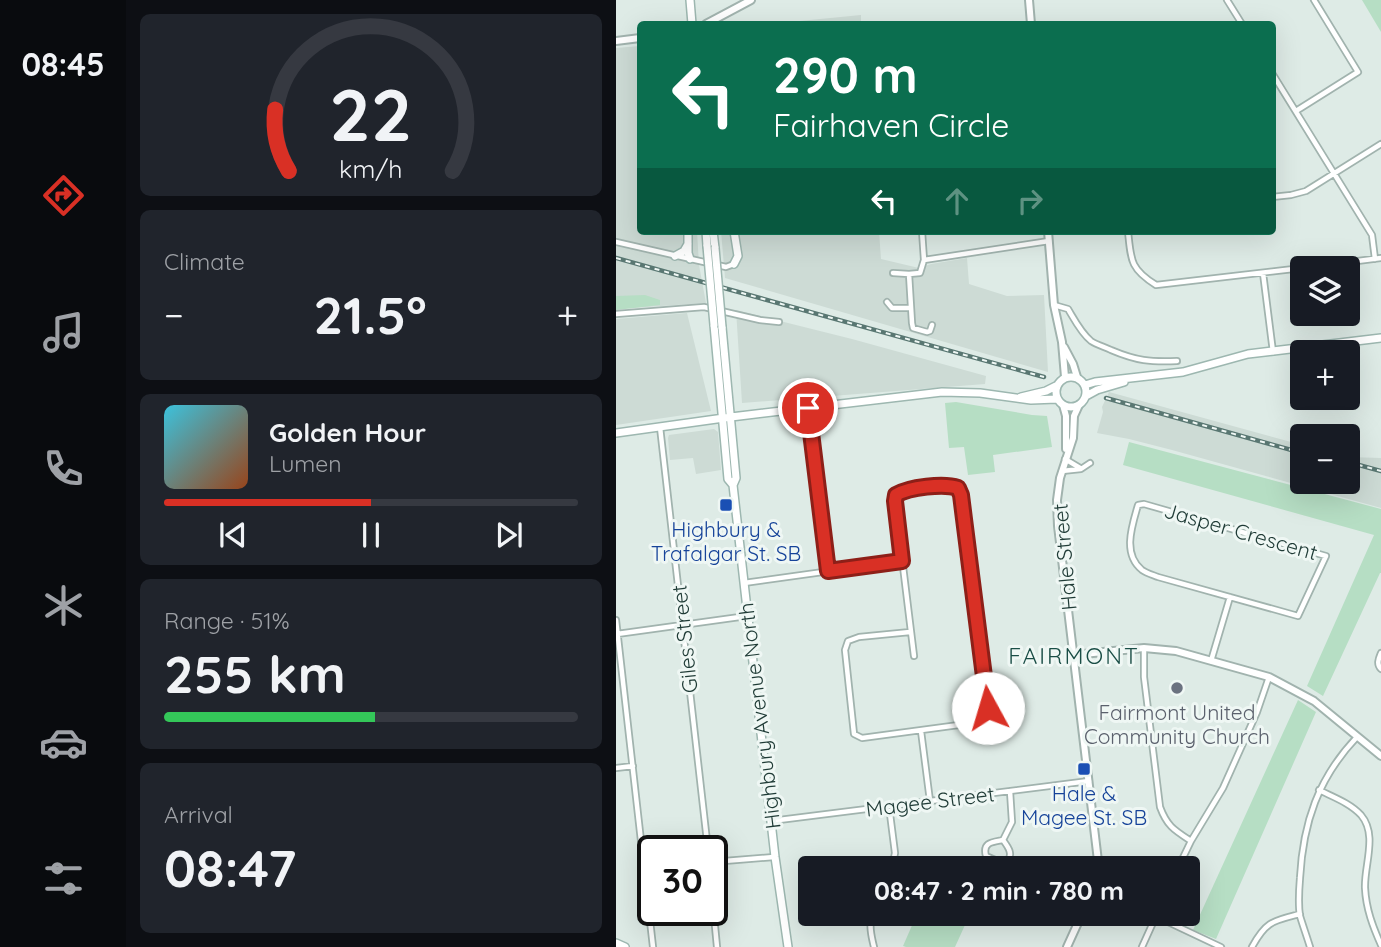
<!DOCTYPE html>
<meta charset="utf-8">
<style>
body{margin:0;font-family:Quicksand,sans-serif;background:#20242c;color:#f1f3f6;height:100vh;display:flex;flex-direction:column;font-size:26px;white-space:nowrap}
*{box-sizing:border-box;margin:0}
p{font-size:23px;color:#9ea1a6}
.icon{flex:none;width:38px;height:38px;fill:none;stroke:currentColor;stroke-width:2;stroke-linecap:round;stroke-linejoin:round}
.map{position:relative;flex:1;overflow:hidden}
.drawer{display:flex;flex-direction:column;gap:14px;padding:14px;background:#0d0f14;width:490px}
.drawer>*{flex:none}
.top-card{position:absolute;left:21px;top:21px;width:639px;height:214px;border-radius:7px;box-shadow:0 7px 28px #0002;background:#0b6e4f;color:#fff;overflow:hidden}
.controls{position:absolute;left:674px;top:256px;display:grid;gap:14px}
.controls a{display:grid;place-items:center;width:70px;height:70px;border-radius:7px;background:#171b24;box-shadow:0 7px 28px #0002;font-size:35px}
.speed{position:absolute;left:21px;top:835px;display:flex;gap:14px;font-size:35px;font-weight:700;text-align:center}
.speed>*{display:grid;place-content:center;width:91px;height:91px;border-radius:50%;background:#171b24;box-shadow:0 7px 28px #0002;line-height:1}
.speed .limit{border:4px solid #111;border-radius:10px;background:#fff;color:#111}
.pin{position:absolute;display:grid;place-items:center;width:60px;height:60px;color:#fff;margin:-30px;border:4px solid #fff;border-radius:50%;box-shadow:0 2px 7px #0007}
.me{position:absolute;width:77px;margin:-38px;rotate:354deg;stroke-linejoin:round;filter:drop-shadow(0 0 5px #0008)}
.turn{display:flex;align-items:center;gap:24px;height:147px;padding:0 21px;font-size:32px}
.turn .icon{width:91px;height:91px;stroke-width:2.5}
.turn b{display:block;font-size:49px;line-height:60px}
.lanes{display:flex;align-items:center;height:66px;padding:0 21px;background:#0003;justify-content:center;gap:35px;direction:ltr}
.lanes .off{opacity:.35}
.big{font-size:52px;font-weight:800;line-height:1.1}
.drawer .tile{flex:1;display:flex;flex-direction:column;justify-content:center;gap:10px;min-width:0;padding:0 24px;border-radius:10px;background:#20242c}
.drawer .dial{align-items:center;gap:0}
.dial svg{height:182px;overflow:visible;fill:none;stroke:#363941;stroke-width:7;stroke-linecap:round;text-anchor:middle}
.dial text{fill:#f1f3f6;stroke:none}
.song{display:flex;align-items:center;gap:21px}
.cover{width:84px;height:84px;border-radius:10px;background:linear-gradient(135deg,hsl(190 70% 55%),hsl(20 70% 35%))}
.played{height:7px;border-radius:4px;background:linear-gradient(90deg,#d93025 50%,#363941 50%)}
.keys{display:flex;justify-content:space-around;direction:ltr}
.heat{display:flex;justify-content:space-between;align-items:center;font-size:38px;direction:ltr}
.charge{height:10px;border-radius:5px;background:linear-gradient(90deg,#34c759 51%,#363941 0)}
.trip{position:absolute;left:182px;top:856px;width:402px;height:70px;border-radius:7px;background:#171b24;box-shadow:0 7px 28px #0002;font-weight:800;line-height:70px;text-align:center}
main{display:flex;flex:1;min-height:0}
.tabs{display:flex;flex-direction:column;width:126px;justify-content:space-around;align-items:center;background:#090b0e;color:#9ea1a6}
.tabs .icon{width:49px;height:49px}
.tabs .current{color:#d93025}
.tabs b{font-size:32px;color:#f1f3f6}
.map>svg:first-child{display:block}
</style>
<main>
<nav class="tabs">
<b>08:45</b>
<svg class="icon current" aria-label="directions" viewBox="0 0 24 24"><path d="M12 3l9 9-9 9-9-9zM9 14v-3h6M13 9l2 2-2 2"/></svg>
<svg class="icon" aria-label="music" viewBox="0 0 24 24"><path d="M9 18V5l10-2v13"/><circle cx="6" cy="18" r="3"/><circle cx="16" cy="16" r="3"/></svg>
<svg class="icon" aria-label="phone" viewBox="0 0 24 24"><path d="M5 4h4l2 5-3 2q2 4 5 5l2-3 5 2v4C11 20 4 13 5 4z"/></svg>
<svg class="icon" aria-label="climate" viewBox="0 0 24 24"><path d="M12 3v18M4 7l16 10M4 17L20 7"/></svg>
<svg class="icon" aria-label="car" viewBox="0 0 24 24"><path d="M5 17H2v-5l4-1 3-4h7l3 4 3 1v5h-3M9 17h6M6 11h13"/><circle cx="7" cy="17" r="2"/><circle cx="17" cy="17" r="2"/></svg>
<svg class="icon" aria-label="filters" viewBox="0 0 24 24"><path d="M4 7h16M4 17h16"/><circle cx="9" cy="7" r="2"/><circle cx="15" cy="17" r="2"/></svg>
</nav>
<section class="drawer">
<div class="tile dial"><svg viewBox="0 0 100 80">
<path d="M14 69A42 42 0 1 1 86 69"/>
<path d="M14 69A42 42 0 0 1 8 42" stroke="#d93025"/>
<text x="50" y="56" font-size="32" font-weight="700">22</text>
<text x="50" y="72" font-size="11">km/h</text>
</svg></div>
<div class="tile"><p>Climate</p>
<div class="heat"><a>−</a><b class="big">21.5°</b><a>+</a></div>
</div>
<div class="tile">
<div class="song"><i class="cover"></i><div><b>Golden Hour</b><p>Lumen</p></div></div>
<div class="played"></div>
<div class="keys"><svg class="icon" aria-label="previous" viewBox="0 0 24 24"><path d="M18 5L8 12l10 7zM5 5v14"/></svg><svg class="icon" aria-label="pause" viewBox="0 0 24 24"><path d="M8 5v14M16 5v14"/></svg><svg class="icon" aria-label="next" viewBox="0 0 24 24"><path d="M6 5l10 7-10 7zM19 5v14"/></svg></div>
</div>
<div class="tile"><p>Range · 51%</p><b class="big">255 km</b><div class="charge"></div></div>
<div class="tile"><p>Arrival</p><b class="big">08:47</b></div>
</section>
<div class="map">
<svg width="765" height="947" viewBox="0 0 765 947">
<rect width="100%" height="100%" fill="#deebe6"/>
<path fill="#cddbd5" d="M245 15V24H153Z
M24 46V231H81L83 265 90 303 0 309V48Z
M105 231H263L265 259 303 268 315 264 351 258 353 284 391 296 428 295 432 372 109 278Z
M120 310 236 339 370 376 369 384 126 403Z
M71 313 95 411 0 425V319Z
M493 392 686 445V481H732V457L765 458V508L556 450 513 439 481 433 487 412 486 407Z
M98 429 102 432 105 470 80 474 77 458 54 460 52 438 53 435Z"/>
<path fill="#b6dec4" d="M746 0H765V32Z
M29 295 44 300V305L0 310V296Z
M340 402 416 415 431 416 436 447 377 455 379 472 352 475 348 447 333 448 329 403Z
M513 442 765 509V573H764L707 696 691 686 758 535 507 465Z
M682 700 700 712 600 939 577 930Z
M301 914H354L339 947H290L287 946Z"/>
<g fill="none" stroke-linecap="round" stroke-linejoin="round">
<g stroke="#a1b3ae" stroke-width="8">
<path id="minor" d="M611 0 626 24
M656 73 756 235 759 259
M680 111 742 72 698 0
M656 197 675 195 690 191 765 144
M306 231 308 260 433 241
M512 231C515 260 514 269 540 285L686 268
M0 242 110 267 118 264
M308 260 304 273 293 274 296 323 297 328 311 332 314 331 316 325
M687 268 765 258
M277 273 293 274
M647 273 657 352
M271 302 276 308H295
M438 305 452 309C458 319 465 333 475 341 481 345 489 347 495 350 521 361 534 362 561 361
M0 314 88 307 144 320 163 322
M192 408 212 571
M44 427 92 850
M449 459 464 468
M446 471 465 469 474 463
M528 504 710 556 682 616 542 577C537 575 530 573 526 570 506 554 516 526 522 505Z
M128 583 286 561
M0 620 37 947
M294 632 243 637 232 641 229 650 238 734 246 738 365 722 372 717 361 614 345 495 342 488C328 483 293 487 280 495L279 501 298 656
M1 634 131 616
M528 648V677L544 807C551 826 558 830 575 841
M765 653C763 658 760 664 765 669
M595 661 614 597
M305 731 314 801
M0 768 17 766
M703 790C717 797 734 803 745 815 762 835 748 865 749 888 750 909 757 927 765 945
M273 806 279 853 276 868
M155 821 473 781
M387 840C392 847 397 853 392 861L386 863 370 856C366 842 377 842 387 840L396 822 394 791
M96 862 158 857
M562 868 575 841 607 788 641 712 653 677
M96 895 101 947
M256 914C253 925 255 935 258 947
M535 914 605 947
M526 947 540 916
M636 947C650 921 657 921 684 914
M694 947C691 937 687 926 684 916 682 904 683 890 684 878 687 823 702 778 741 737"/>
</g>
<g stroke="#a1b3ae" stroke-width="10">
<path id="tertiary" d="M413 0 415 24
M90 24 135 0
M0 41 24 38
M432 231 438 305 446 342 449 377
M448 347 457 364 461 377
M447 405 450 416V449
M463 405 458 416 457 438 444 478 441 500 442 526 482 861V868
M457 655 528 648 560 651 653 677 698 701 765 756
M451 947 466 914"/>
</g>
<g stroke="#9db7b0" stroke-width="10">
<path id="secondary" d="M74 0 76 24
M72 231V253L74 259
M90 231 91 246
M97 231 99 248
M59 256 68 251 72 244
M118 264 122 256 118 231
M98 325 112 479 117 485 159 857 172 947
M106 327 120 478 117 485
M440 392a15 15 0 1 1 30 0a15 15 0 1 1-30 0Z
M469 385 479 382 567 372 632 354 765 338
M470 396 481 390 508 382
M405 397 430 391 440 386
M0 433 115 417 326 392 364 393 415 400 441 399
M0 943 9 947"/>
</g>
<use href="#minor" stroke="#fff" stroke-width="4.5"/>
<use href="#tertiary" stroke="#fff" stroke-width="6"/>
<use href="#secondary" stroke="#fff" stroke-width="7"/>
<g stroke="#597772" stroke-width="4.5">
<path id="rail" d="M0 258 428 377
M490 398 686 453
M732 462 765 471"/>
</g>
<use href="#rail" stroke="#eff7f4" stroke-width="2" stroke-dasharray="5" stroke-linecap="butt"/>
<g stroke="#9db7b0" stroke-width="10" stroke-linecap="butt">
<path id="secondary-bridge" d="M91 246 98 325
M99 248 106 327"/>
</g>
<use href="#secondary-bridge" stroke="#fff" stroke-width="7"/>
</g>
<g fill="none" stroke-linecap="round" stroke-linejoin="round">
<g stroke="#8d1f18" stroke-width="18">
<path id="route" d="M192 408 212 571 286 561 279 501 280 495C293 487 328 483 342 488L345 495 348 519 372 708"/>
</g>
<use href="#route" stroke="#d93025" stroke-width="12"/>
</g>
<g fill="#1a4fb4" stroke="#eff7f4" stroke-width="2.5">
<rect x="103" y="498" width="14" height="14" rx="3.5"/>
<rect x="461" y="762" width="14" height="14" rx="3.5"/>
</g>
<circle fill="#6b7280" stroke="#eff7f4" stroke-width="2.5" cx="561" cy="688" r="7"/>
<g text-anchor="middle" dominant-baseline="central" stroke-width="6" stroke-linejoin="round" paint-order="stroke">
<g font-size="21" fill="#164399" stroke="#eff7f4">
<text x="110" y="529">Highbury &amp;<tspan x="110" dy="24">Trafalgar St. SB</tspan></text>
<text x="468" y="793">Hale &amp;<tspan x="468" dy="24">Magee St. SB</tspan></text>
</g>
<g font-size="21" fill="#1f3b36" stroke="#eff7f4">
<text transform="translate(625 531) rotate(16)">Jasper Crescent</text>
<text transform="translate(448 557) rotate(-95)">Hale Street</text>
<text transform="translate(68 639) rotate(-96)">Giles Street</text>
<text transform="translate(143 716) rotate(-97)">Highbury Avenue North</text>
<text transform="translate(314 801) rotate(-7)">Magee Street</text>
</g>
<g font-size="21" fill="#5b616d" stroke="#eff7f4">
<text x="561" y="712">Fairmont United<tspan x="561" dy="24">Community Church</tspan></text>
</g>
<g font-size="23" letter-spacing="2" fill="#1a4e46" stroke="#eff7f4">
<text x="458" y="655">FAIRMONT</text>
</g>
</g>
</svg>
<div class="controls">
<a><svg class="icon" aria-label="layers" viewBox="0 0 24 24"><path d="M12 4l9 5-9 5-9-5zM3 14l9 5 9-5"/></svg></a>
<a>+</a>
<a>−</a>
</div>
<div class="speed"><div class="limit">30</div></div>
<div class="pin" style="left:192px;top:408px;background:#d93025"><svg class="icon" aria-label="arrive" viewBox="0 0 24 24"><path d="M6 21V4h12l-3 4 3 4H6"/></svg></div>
<svg class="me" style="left:372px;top:708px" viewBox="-20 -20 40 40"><circle r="19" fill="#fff"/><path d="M0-13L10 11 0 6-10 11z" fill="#d93025"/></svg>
<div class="trip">08:47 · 2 min · 780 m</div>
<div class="top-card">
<div class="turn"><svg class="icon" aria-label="left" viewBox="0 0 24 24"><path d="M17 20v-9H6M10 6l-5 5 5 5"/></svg><div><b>290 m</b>Fairhaven Circle</div></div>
<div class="lanes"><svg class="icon" aria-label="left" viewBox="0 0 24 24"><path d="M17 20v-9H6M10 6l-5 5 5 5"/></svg><svg class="icon off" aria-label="ahead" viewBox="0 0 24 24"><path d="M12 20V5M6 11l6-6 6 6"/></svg><svg class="icon off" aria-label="right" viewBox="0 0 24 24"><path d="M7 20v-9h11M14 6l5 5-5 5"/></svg></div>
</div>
</div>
</main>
